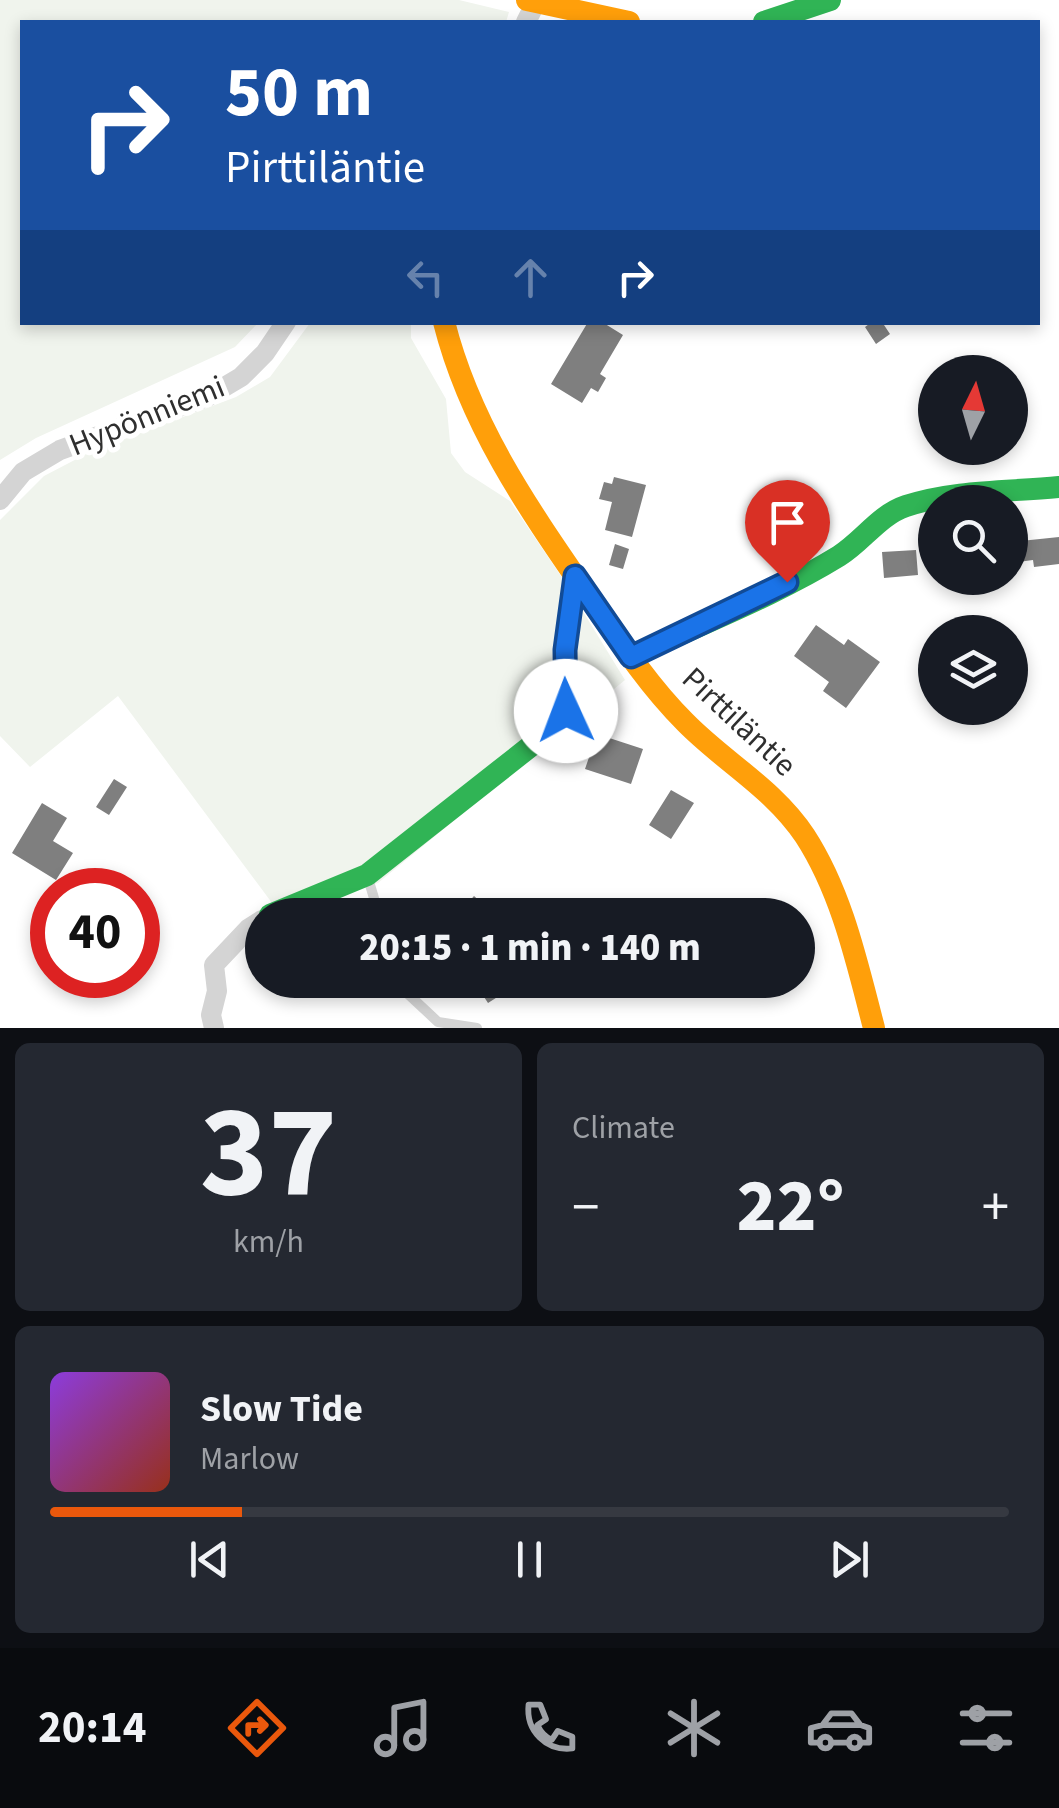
<!DOCTYPE html>
<meta charset="utf-8">
<style>
body{margin:0;font-family:"Source Sans 3",sans-serif;background:#242831;color:#f1f3f6;height:100vh;display:flex;flex-direction:column;font-size:38px;white-space:nowrap}
*{box-sizing:border-box;margin:0}
p{font-size:32px;color:#9ea1a6}
.icon{flex:none;width:55px;height:55px;fill:none;stroke:currentColor;stroke-width:2;stroke-linecap:round;stroke-linejoin:round}
.map{position:relative;height:1028px;overflow:hidden}
.details{display:flex;flex-direction:column;gap:15px;padding:15px;background:#0d0f14;flex:1}
.details>*{flex:none}
.hud{position:absolute;left:20px;top:20px;width:1020px;height:305px;border-radius:0px;box-shadow:0 5px 15px #0003;background:#1a4fa0;color:#fff;overflow:hidden}
.needle{width:65px;rotate:5deg}
.tools{position:absolute;left:918px;top:355px;display:grid;gap:20px}
.tools a{display:grid;place-items:center;width:110px;height:110px;border-radius:50%;background:#171b24;box-shadow:0 5px 15px #0003;font-size:50px}
.speed{position:absolute;left:30px;top:868px;display:flex;gap:20px;font-size:50px;font-weight:700;text-align:center}
.speed>*{display:grid;place-content:center;width:130px;height:130px;border-radius:50%;background:#171b24;box-shadow:0 5px 15px #0003;line-height:1}
.speed .limit{border:15px solid #d22;background:#fff;color:#111}
.pin{position:absolute;display:grid;place-items:center;width:85px;height:85px;color:#fff;margin:-102px -42px;border-radius:50% 50% 50% 0;rotate:-45deg;box-shadow:0 0 10px #0007}
.pin .icon{rotate:45deg}
.me{position:absolute;width:110px;margin:-55px;rotate:358deg;stroke-linejoin:round;filter:drop-shadow(0 0 8px #0008)}
.turn{display:flex;align-items:center;gap:35px;height:210px;padding:0 40px;font-size:45px}
.turn .icon{width:130px;height:130px;stroke-width:2.5}
.turn b{display:block;font-size:70px;line-height:85px}
.lanes{display:flex;align-items:center;height:95px;padding:0 40px;background:#0003;justify-content:center;gap:50px;direction:ltr}
.lanes .off{opacity:.35}
.big{font-size:75px;font-weight:800;line-height:1.1}
.details .tile{flex:1;display:flex;flex-direction:column;justify-content:center;gap:15px;min-width:0;padding:0 35px;border-radius:15px;background:#242831}
.details .dial{align-items:center;gap:0}
.dial b{font-size:130px;line-height:1}
.song{display:flex;align-items:center;gap:30px}
.cover{width:120px;height:120px;border-radius:15px;background:linear-gradient(135deg,hsl(270 70% 55%),hsl(10 70% 35%))}
.played{height:10px;border-radius:5px;background:linear-gradient(90deg,#ea580c 20%,#363941 20%)}
.keys{display:flex;justify-content:space-around;direction:ltr}
.heat{display:flex;justify-content:space-between;align-items:center;font-size:55px;direction:ltr}
.details .tiles{flex:1;display:grid;gap:15px;grid-template-columns:1fr 1fr}
.tile:last-child{grid-column:span 2}
.trip{position:absolute;left:245px;top:898px;width:570px;height:100px;border-radius:50px;background:#171b24;box-shadow:0 5px 15px #0003;font-weight:800;line-height:100px;text-align:center}
.menu{display:flex;height:160px;justify-content:space-around;align-items:center;background:#090b0e;color:#9ea1a6}
.menu .icon{width:70px;height:70px}
.menu .selected{color:#ea580c}
.menu b{font-size:45px;color:#f1f3f6}
.map>svg:first-child{display:block}
</style>
<div class="map">
<svg width="1059" height="1028" viewBox="0 0 1059 1028">
<rect width="100%" height="100%" fill="#fff"/>
<path fill="#f0f4ed" d="M0 0H459L509 12 506 22H22V322L258 323 235 347 36 438 0 460Z
M310 323H411V338L446 399 451 453 465 472 510 501 563 579 625 680 378 883 281 915 118 696 30 767 0 736V520L44 476 90 452 236 397 270 377Z"/>
<path fill="#7f7f7f" d="M588 322H602L623 335 600 374 606 378 598 392 591 388 582 403 551 384Z
M872 322H882L890 334 876 344 865 327Z
M614 477 646 485 632 537 605 530 612 502 599 499 604 482 612 484Z
M1059 537V564L1034 567 1033 560 1010 563V542Z
M615 544 629 549 623 569 609 565Z
M916 550 918 575 884 578 882 552Z
M816 625 844 645 848 639 880 662 846 708 823 691 829 682 794 656Z
M597 734 643 749 631 784 585 769Z
M114 779 127 787 109 815 96 807Z
M671 790 694 803 671 839 649 825Z
M42 803 67 818 53 841 73 853 56 880 12 853Z
M474 896 495 915H450L461 903 465 906Z
M473 980H524L488 1003Z"/>
<g fill="none" stroke-linecap="round" stroke-linejoin="round">
<path stroke="#d4d4d4" stroke-width="10" d="M368 878 379 915
M393 980 438 1022 477 1028"/>
<path stroke="#d4d4d4" stroke-width="20" d="M526 22 536 2
M0 500 23 472 60 450 209 396 241 377 265 353 286 322
M214 1028 211 1015 217 991 214 965 248 929 262 920"/>
<path stroke="#30b455" stroke-width="22" d="M764 22 830 0
M631 657C700 624 774 596 839 556 863 541 879 515 906 506 955 490 1009 492 1059 487
M270 915 367 875 560 723 566 705 565 650 575 576"/>
<path stroke="#ff9f0a" stroke-width="22" d="M527 0 629 22
M444 322C470 425 528 508 588 595 618 639 647 684 685 722 724 762 773 788 805 836 842 893 857 963 874 1028"/>
</g>
<g fill="none" stroke-linecap="round" stroke-linejoin="round">
<g stroke="#114b97" stroke-width="25">
<path id="route" d="M566 711 565 650 575 576 631 657 787 582"/>
</g>
<use href="#route" stroke="#1a73e8" stroke-width="18"/>
</g>
<g text-anchor="middle" dominant-baseline="central" stroke-width="10" stroke-linejoin="round" paint-order="stroke">
<g font-size="32" fill="#2f2f2f" stroke="#fff">
<text transform="translate(147 416) rotate(-22)">Hypönniemi</text>
<text transform="translate(739 722) rotate(43)">Pirttiläntie</text>
</g>
</g>
</svg>
<div class="tools">
<a><svg class="needle" viewBox="-14 -14 28 28"><path d="M0-13l5 13h-10z" fill="#e53935"/><path d="M0 13l5-13h-10z" fill="#9ea1a6"/></svg></a>
<a><svg class="icon" aria-label="search" viewBox="0 0 24 24"><circle cx="10" cy="10" r="6"/><path d="M15 15l6 6"/></svg></a>
<a><svg class="icon" aria-label="layers" viewBox="0 0 24 24"><path d="M12 4l9 5-9 5-9-5zM3 14l9 5 9-5"/></svg></a>
</div>
<div class="speed"><div class="limit">40</div></div>
<div class="pin" style="left:787px;top:582px;background:#d93025"><svg class="icon" aria-label="arrive" viewBox="0 0 24 24"><path d="M6 21V4h12l-3 4 3 4H6"/></svg></div>
<svg class="me" style="left:566px;top:711px" viewBox="-20 -20 40 40"><circle r="19" fill="#fff"/><path d="M0-13L10 11 0 6-10 11z" fill="#1a73e8"/></svg>
<div class="trip">20:15 · 1 min · 140 m</div>
<div class="hud">
<div class="turn"><svg class="icon" aria-label="right" viewBox="0 0 24 24"><path d="M7 20v-9h11M14 6l5 5-5 5"/></svg><div><b>50 m</b>Pirttiläntie</div></div>
<div class="lanes"><svg class="icon off" aria-label="left" viewBox="0 0 24 24"><path d="M17 20v-9H6M10 6l-5 5 5 5"/></svg><svg class="icon off" aria-label="ahead" viewBox="0 0 24 24"><path d="M12 20V5M6 11l6-6 6 6"/></svg><svg class="icon" aria-label="right" viewBox="0 0 24 24"><path d="M7 20v-9h11M14 6l5 5-5 5"/></svg></div>
</div>
</div>
<section class="details">
<div class="tiles">
<div class="tile dial"><b>37</b><p>km/h</p></div>
<div class="tile"><p>Climate</p>
<div class="heat"><a>−</a><b class="big">22°</b><a>+</a></div>
</div>
<div class="tile">
<div class="song"><i class="cover"></i><div><b>Slow Tide</b><p>Marlow</p></div></div>
<div class="played"></div>
<div class="keys"><svg class="icon" aria-label="previous" viewBox="0 0 24 24"><path d="M18 5L8 12l10 7zM5 5v14"/></svg><svg class="icon" aria-label="pause" viewBox="0 0 24 24"><path d="M8 5v14M16 5v14"/></svg><svg class="icon" aria-label="next" viewBox="0 0 24 24"><path d="M6 5l10 7-10 7zM19 5v14"/></svg></div>
</div>
</div>
</section>
<nav class="menu">
<b>20:14</b>
<svg class="icon selected" aria-label="directions" viewBox="0 0 24 24"><path d="M12 3l9 9-9 9-9-9zM9 14v-3h6M13 9l2 2-2 2"/></svg>
<svg class="icon" aria-label="music" viewBox="0 0 24 24"><path d="M9 18V5l10-2v13"/><circle cx="6" cy="18" r="3"/><circle cx="16" cy="16" r="3"/></svg>
<svg class="icon" aria-label="phone" viewBox="0 0 24 24"><path d="M5 4h4l2 5-3 2q2 4 5 5l2-3 5 2v4C11 20 4 13 5 4z"/></svg>
<svg class="icon" aria-label="climate" viewBox="0 0 24 24"><path d="M12 3v18M4 7l16 10M4 17L20 7"/></svg>
<svg class="icon" aria-label="car" viewBox="0 0 24 24"><path d="M5 17H2v-5l4-1 3-4h7l3 4 3 1v5h-3M9 17h6M6 11h13"/><circle cx="7" cy="17" r="2"/><circle cx="17" cy="17" r="2"/></svg>
<svg class="icon" aria-label="filters" viewBox="0 0 24 24"><path d="M4 7h16M4 17h16"/><circle cx="9" cy="7" r="2"/><circle cx="15" cy="17" r="2"/></svg>
</nav>
